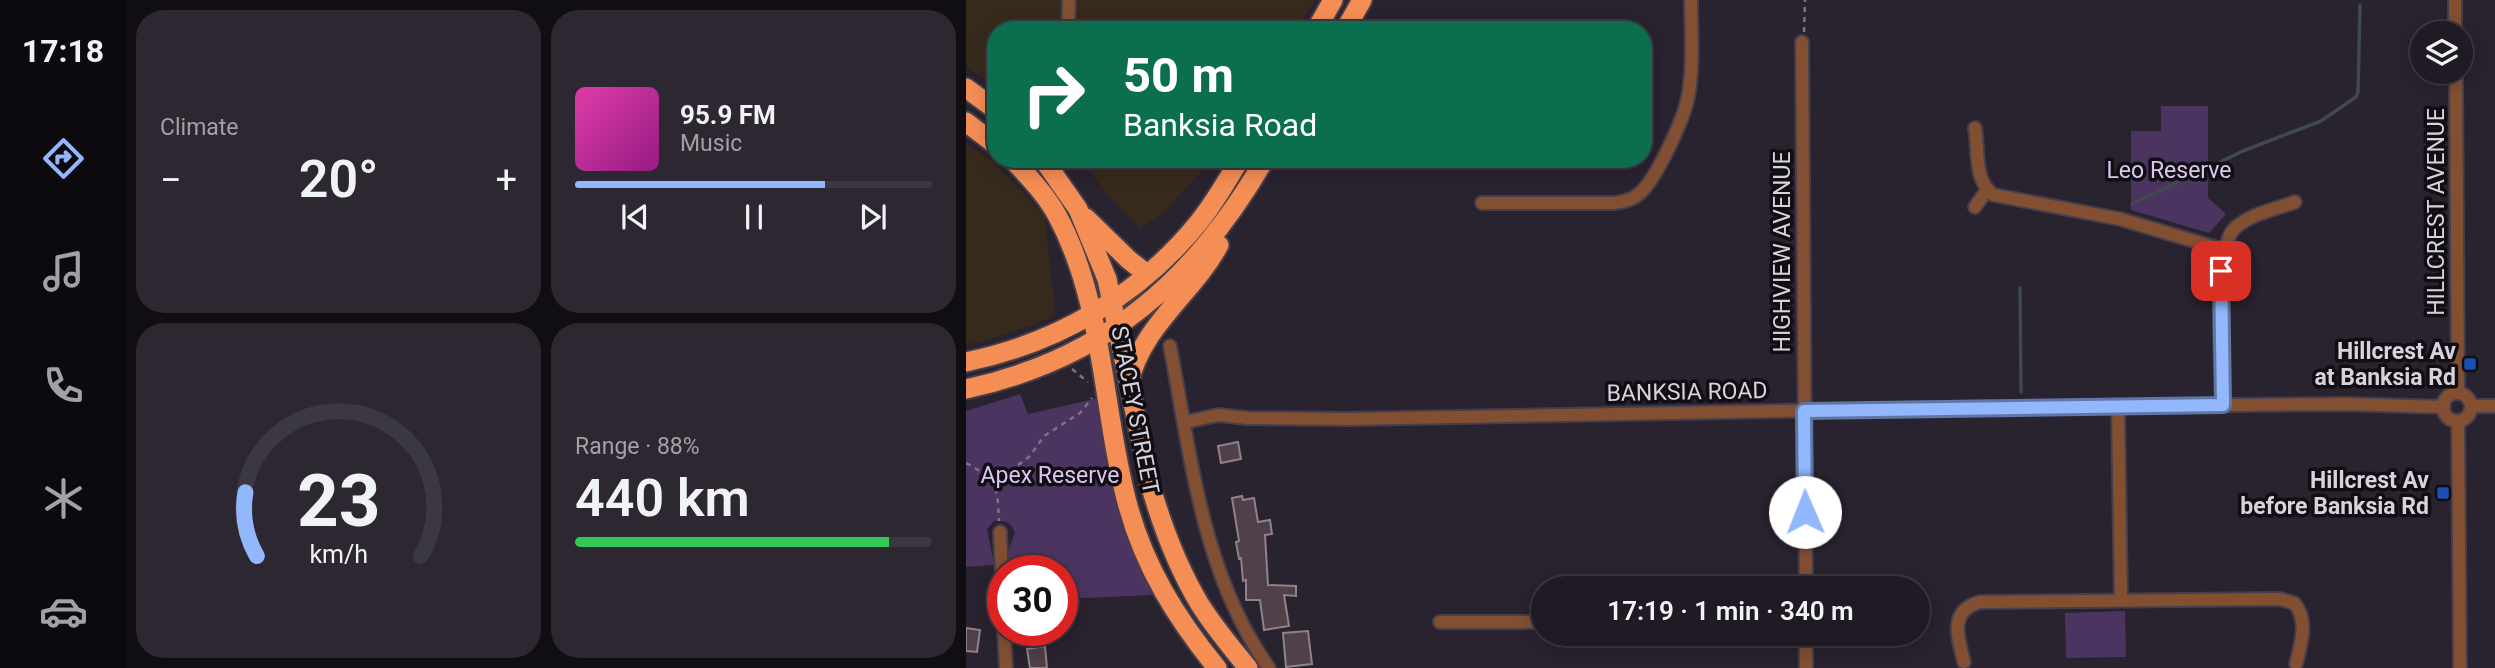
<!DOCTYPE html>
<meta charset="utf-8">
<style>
body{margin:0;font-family:Roboto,sans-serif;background:#2c2730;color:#f1f3f6;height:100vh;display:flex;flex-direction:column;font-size:26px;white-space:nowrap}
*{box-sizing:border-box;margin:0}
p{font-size:23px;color:#a1a1a6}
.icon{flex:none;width:38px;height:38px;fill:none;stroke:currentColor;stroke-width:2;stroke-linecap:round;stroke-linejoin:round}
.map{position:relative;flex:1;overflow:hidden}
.panel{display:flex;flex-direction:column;gap:10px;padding:10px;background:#110e13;width:840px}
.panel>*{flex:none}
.top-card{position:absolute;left:21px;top:21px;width:665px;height:147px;border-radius:28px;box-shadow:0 4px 18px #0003,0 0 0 2px #3c3841;background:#0b6e4f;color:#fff;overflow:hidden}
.fabs{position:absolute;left:1444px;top:21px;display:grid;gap:14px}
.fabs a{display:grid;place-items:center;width:63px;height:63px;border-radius:50%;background:#1f1a23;box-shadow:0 4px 18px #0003,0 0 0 2px #3c3841;font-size:35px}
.speed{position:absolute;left:21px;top:555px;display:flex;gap:14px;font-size:35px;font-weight:700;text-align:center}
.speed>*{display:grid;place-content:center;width:91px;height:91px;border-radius:50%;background:#1f1a23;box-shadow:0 4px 18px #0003,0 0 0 2px #3c3841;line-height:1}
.speed .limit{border:10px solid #d22;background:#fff;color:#111}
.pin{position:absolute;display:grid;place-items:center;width:60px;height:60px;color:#fff;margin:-30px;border-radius:14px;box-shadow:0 4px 10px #0006}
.me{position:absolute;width:77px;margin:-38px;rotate:359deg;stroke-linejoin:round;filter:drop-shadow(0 0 5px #0008)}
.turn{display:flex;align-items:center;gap:24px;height:147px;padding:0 21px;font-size:32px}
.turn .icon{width:91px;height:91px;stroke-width:2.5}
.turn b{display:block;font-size:49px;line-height:60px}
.big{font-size:52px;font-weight:600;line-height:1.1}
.panel .tile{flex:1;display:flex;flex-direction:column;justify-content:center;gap:10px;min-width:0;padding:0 24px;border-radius:28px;background:#2c2730}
.panel .dial{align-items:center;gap:0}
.dial svg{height:182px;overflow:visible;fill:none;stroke:#3c3841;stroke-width:7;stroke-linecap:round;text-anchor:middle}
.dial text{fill:#f1f3f6;stroke:none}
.song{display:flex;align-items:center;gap:21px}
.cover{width:84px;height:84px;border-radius:10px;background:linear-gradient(135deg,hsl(320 70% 55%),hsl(310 70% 35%))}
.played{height:7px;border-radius:4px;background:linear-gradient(90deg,#92b7fd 70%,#3c3841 70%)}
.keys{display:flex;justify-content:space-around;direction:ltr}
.heat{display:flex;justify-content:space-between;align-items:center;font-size:38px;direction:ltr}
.charge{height:10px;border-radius:5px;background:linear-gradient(90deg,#34c759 88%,#3c3841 0)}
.panel .tiles{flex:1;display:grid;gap:10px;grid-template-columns:repeat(2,1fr)}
.trip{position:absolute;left:565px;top:576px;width:399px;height:70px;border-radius:35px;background:#1f1a23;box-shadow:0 4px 18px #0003,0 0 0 2px #3c3841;font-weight:600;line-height:70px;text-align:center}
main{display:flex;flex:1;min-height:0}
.menu{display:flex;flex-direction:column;width:126px;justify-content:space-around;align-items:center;background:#0c0a0e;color:#a1a1a6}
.menu .icon{width:49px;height:49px}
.menu .current{color:#92b7fd}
.menu b{font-size:32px;color:#f1f3f6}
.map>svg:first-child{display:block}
</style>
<main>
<nav class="menu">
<b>17:18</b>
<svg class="icon current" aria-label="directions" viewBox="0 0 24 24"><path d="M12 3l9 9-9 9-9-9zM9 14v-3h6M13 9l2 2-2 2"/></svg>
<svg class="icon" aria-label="music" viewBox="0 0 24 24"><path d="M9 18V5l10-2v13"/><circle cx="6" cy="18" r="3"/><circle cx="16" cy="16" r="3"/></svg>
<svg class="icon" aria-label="phone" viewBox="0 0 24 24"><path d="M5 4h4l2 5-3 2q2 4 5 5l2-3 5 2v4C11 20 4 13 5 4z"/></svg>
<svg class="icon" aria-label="climate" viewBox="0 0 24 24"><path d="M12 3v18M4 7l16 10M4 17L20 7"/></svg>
<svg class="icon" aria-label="car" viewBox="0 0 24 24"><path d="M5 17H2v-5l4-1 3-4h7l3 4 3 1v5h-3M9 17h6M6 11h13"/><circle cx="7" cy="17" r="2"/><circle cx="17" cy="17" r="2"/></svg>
</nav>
<section class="panel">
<div class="tiles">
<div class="tile"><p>Climate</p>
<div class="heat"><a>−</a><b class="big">20°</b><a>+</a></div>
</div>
<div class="tile">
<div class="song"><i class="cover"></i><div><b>95.9 FM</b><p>Music</p></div></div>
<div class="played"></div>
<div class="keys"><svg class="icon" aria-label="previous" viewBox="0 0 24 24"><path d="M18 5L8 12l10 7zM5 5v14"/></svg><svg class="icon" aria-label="pause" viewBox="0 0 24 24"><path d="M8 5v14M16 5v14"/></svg><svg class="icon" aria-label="next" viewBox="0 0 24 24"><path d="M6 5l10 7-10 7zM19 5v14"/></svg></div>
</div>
<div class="tile dial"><svg viewBox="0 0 100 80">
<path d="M14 69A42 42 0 1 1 86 69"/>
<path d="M14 69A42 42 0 0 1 9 41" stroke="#92b7fd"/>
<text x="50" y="56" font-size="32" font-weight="700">23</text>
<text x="50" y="72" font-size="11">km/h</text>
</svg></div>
<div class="tile"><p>Range · 88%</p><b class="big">440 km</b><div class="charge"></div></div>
</div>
</section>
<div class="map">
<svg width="1529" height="668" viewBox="0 0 1529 668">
<rect width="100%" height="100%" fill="#29222f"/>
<path fill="#362a1c" d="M0 0H349L331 30H30V87L0 66Z
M0 143 28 162 79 217 89 311 87 317 61 327 15 342 0 344Z
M115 159H248L194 216 174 228 138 191Z"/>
<path fill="#4c3461" d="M1195 106H1242V198L1260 214 1243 233 1165 210V131H1195Z
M54 394 62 414 133 398 169 554 186 595 96 599V570H43V548L49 533C46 523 39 520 28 521L21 529 28 565 0 567V411Z
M1159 611 1160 657 1100 658 1099 613Z"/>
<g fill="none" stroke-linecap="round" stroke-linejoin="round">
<path stroke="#41494f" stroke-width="3.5" d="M1166 204 1277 151 1355 121 1390 97 1392 92 1394 5
M1054 288 1055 392"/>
</g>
<path fill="#4f404a" stroke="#92818b" stroke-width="2" d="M272 442 275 459 255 463 252 446Z
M276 496 277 500 288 498 292 522 304 520 306 534 299 535 302 585 330 586V596L318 595 323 626 298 630 294 600H280V580L277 581 275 558 273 559 270 542 273 541 266 498Z
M0 628 14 630 11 652 0 651Z
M342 631 346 664 320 667 317 633Z
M79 646 81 668H64L61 649Z"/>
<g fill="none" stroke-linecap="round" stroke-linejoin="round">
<g stroke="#453e4b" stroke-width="16">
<path id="minor" d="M1489 0V33
M102 30 103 0
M836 42 840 588
M1490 72 1492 393
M1009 128C1013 150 1007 181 1028 195L1154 219 1258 250
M516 203H649C659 201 667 200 674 193 690 179 718 119 722 97 728 66 725 31 725 0
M1009 207 1021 190
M204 346C225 457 236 574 303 668
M1477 407a14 14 0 1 1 28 0a14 14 0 1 1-28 0Z
M1257 405C1256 370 1246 249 1269 228 1284 214 1310 209 1329 202
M1505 406H1529
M1152 407 1155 601
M1492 421 1494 668
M219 422 252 415 281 418 382 419 974 408 1380 404 1478 407
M34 532 37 598
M758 588H840
M474 622H578
M38 630 40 668
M840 634V668
M998 662C992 637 982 611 1014 602L1314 599 1328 603C1343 620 1335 644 1330 664"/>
</g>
<g stroke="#453e4b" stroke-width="23">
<path id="highway" d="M350 30 367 0
M379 30 396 0
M0 88 30 110
M0 122 30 145
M46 159C63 177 81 196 92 217 139 306 136 411 162 506 179 568 211 619 251 668
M77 159 112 209 141 279 184 484C196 526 211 566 233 603 247 626 265 647 282 668
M120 218 163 260 181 274
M0 362C92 343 174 295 233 222 249 202 261 181 274 159
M163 383C175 327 227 293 253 245
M0 389C139 359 229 280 299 159"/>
</g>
<path stroke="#7c7682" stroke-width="2.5" stroke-dasharray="5 5" stroke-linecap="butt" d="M838 32 839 0
M106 369 122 382
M0 463C33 481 31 485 33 521
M28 483 64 456 78 436 114 413 126 398"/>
<use href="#minor" stroke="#834f33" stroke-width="12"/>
<use href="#highway" stroke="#f58e55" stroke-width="19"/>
</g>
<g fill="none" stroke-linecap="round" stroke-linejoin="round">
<g stroke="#5f77a4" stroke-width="18">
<path id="route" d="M839 512 838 411 1257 405 1255 271"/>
</g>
<use href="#route" stroke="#92b7fd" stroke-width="12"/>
</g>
<g fill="#1a4fb4" stroke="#100d13" stroke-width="2.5">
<rect x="1497" y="357" width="14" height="14" rx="3.5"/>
<rect x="1470" y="486" width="14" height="14" rx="3.5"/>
</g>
<g text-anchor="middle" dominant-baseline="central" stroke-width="7" stroke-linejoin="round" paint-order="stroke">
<g font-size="23" fill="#dbc7f0" stroke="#100d13">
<text x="1203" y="170">Leo Reserve</text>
<text x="84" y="475">Apex Reserve</text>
</g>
<g font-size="23" fill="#d7d2dc" stroke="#100d13">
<text transform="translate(1470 212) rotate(-90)">HILLCREST AVENUE</text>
<text transform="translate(816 252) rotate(-90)">HIGHVIEW AVENUE</text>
<text transform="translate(721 392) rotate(-1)">BANKSIA ROAD</text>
<text transform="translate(169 410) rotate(79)">STACEY STREET</text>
</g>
<g font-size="23" font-weight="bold" fill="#d7d2dc" stroke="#100d13" text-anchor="end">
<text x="1490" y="351">Hillcrest Av<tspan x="1490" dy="26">at Banksia Rd</tspan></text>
<text x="1463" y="480">Hillcrest Av<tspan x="1463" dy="26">before Banksia Rd</tspan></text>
</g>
</g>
</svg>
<div class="fabs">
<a><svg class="icon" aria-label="layers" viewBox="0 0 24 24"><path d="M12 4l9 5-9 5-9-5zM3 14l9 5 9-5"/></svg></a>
</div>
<div class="speed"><div class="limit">30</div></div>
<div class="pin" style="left:1255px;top:271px;background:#d93025"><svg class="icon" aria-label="arrive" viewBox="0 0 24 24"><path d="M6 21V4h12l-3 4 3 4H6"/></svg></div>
<svg class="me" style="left:839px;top:512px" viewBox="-20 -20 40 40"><circle r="19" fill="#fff"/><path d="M0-13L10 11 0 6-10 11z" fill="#92b7fd"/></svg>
<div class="trip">17:19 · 1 min · 340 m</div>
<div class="top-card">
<div class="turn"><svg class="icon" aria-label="right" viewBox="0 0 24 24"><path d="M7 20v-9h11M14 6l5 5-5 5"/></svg><div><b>50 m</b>Banksia Road</div></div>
</div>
</div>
</main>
